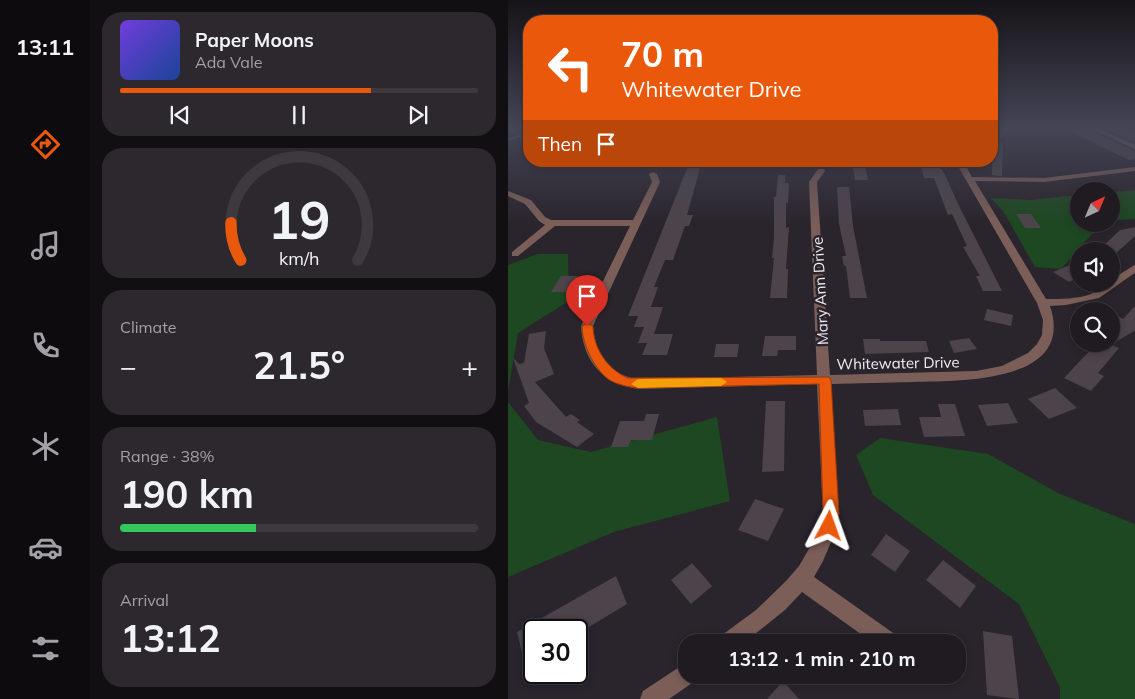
<!DOCTYPE html>
<meta charset="utf-8">
<style>
body{margin:0;font-family:Mulish,sans-serif;background:#2d282e;color:#f1f3f6;height:100vh;display:flex;flex-direction:column;font-size:19px;white-space:nowrap}
*{box-sizing:border-box;margin:0}
p{font-size:16px;color:#a2a1a5}
.icon{flex:none;width:28px;height:28px;fill:none;stroke:currentColor;stroke-width:2;stroke-linecap:round;stroke-linejoin:round}
.map{position:relative;flex:1;overflow:hidden}
.sheet{display:flex;flex-direction:column;gap:12px;padding:12px;background:#120f12;width:418px}
.sheet>*{flex:none}
.top-card{position:absolute;left:15px;top:15px;width:475px;height:152px;border-radius:20px;box-shadow:0 2px 8px #0003,0 0 0 1px #3d393f;background:#ea580c;color:#fff;overflow:hidden}
.needle{width:32px;rotate:44deg}
.buttons{position:absolute;left:562px;top:182px;display:grid;gap:10px}
.buttons a{display:grid;place-items:center;width:50px;height:50px;border-radius:50%;background:#201b21;box-shadow:0 2px 8px #0003,0 0 0 1px #3d393f;font-size:25px}
.speed{position:absolute;left:15px;top:619px;display:flex;gap:10px;font-size:25px;font-weight:700;text-align:center}
.speed>*{display:grid;place-content:center;width:65px;height:65px;border-radius:50%;background:#201b21;box-shadow:0 2px 8px #0003,0 0 0 1px #3d393f;line-height:1}
.speed .limit{border:2px solid #111;border-radius:8px;background:#fff;color:#111}
.pin{position:absolute;display:grid;place-items:center;width:42px;height:42px;color:#fff;margin:-51px -21px;border-radius:50% 50% 50% 0;rotate:-45deg;box-shadow:0 0 5px #0007}
.pin .icon{rotate:45deg}
.me{position:absolute;width:55px;margin:-28px;rotate:4deg;stroke-linejoin:round;filter:drop-shadow(0 0 4px #0008)}
.turn{display:flex;align-items:center;gap:18px;height:105px;padding:0 15px;font-size:22px}
.turn .icon{width:65px;height:65px;stroke-width:2.5}
.turn b{display:block;font-size:35px;line-height:42px}
.then{display:flex;align-items:center;height:48px;padding:0 15px;background:#0003;gap:10px;font-size:19px}
.big{font-size:38px;font-weight:700;line-height:1.1}
.sheet .tile{flex:1;display:flex;flex-direction:column;justify-content:center;gap:8px;min-width:0;padding:0 18px;border-radius:20px;background:#2d282e}
.sheet .dial{align-items:center;gap:0}
.dial svg{height:130px;overflow:visible;fill:none;stroke:#3d393f;stroke-width:7;stroke-linecap:round;text-anchor:middle}
.dial text{fill:#f1f3f6;stroke:none}
.song{display:flex;align-items:center;gap:15px}
.cover{width:60px;height:60px;border-radius:8px;background:linear-gradient(135deg,hsl(260 70% 55%),hsl(220 70% 35%))}
.played{height:5px;border-radius:2px;background:linear-gradient(90deg,#ea580c 70%,#3d393f 70%)}
.keys{display:flex;justify-content:space-around;direction:ltr}
.heat{display:flex;justify-content:space-between;align-items:center;font-size:28px;direction:ltr}
.charge{height:8px;border-radius:4px;background:linear-gradient(90deg,#34c759 38%,#3d393f 0)}
.trip{position:absolute;left:170px;top:634px;width:288px;height:50px;border-radius:20px;background:#201b21;box-shadow:0 2px 8px #0003,0 0 0 1px #3d393f;font-weight:700;line-height:50px;text-align:center}
main{display:flex;flex:1;min-height:0}
.menu{display:flex;flex-direction:column;width:90px;justify-content:space-around;align-items:center;background:#0d0b0d;color:#a2a1a5}
.menu .icon{width:35px;height:35px}
.menu .active{color:#ea580c}
.menu b{font-size:22px;color:#f1f3f6}
.map>svg:first-child{display:block}
</style>
<main>
<nav class="menu">
<b>13:11</b>
<svg class="icon active" aria-label="directions" viewBox="0 0 24 24"><path d="M12 3l9 9-9 9-9-9zM9 14v-3h6M13 9l2 2-2 2"/></svg>
<svg class="icon" aria-label="music" viewBox="0 0 24 24"><path d="M9 18V5l10-2v13"/><circle cx="6" cy="18" r="3"/><circle cx="16" cy="16" r="3"/></svg>
<svg class="icon" aria-label="phone" viewBox="0 0 24 24"><path d="M5 4h4l2 5-3 2q2 4 5 5l2-3 5 2v4C11 20 4 13 5 4z"/></svg>
<svg class="icon" aria-label="climate" viewBox="0 0 24 24"><path d="M12 3v18M4 7l16 10M4 17L20 7"/></svg>
<svg class="icon" aria-label="car" viewBox="0 0 24 24"><path d="M5 17H2v-5l4-1 3-4h7l3 4 3 1v5h-3M9 17h6M6 11h13"/><circle cx="7" cy="17" r="2"/><circle cx="17" cy="17" r="2"/></svg>
<svg class="icon" aria-label="filters" viewBox="0 0 24 24"><path d="M4 7h16M4 17h16"/><circle cx="9" cy="7" r="2"/><circle cx="15" cy="17" r="2"/></svg>
</nav>
<section class="sheet">
<div class="tile">
<div class="song"><i class="cover"></i><div><b>Paper Moons</b><p>Ada Vale</p></div></div>
<div class="played"></div>
<div class="keys"><svg class="icon" aria-label="previous" viewBox="0 0 24 24"><path d="M18 5L8 12l10 7zM5 5v14"/></svg><svg class="icon" aria-label="pause" viewBox="0 0 24 24"><path d="M8 5v14M16 5v14"/></svg><svg class="icon" aria-label="next" viewBox="0 0 24 24"><path d="M6 5l10 7-10 7zM19 5v14"/></svg></div>
</div>
<div class="tile dial"><svg viewBox="0 0 100 80">
<path d="M14 69A42 42 0 1 1 86 69"/>
<path d="M14 69A42 42 0 0 1 8 46" stroke="#ea580c"/>
<text x="50" y="56" font-size="32" font-weight="700">19</text>
<text x="50" y="72" font-size="11">km/h</text>
</svg></div>
<div class="tile"><p>Climate</p>
<div class="heat"><a>−</a><b class="big">21.5°</b><a>+</a></div>
</div>
<div class="tile"><p>Range · 38%</p><b class="big">190 km</b><div class="charge"></div></div>
<div class="tile"><p>Arrival</p><b class="big">13:12</b></div>
</section>
<div class="map">
<svg width="628" height="699" viewBox="0 0 628 699">
<rect width="100%" height="100%" fill="#2a242c"/>
<path fill="#1d4821" d="M627 190V219L608 220 604 223V192Z
M571 195V224H602L583 235 553 269 527 267 495 211 483 198 523 200Z
M30 254H60L61 301 10 333 0 391V265Z
M0 402 30 440 83 452 209 417 222 501 106 532 0 577Z
M372 438 480 454 550 493 627 524V699H552V687L511 604 365 495 348 455Z"/>
<g fill="none" stroke-linecap="round" stroke-linejoin="round">
<path stroke="#276a8d" stroke-width="2.5" d="M0 140 21 132"/>
</g>
<path fill="#4d444b" d="M488 127H504L491 142 495 144 494 176 484 175V131Z
M553 127H578L579 129 628 152V159L621 160Z
M591 127H610L628 134V143Z
M182 161H188L192 168 179 215H185L181 226H177L165 260H157L146 287H150L143 307H155L146 334H165L159 355H134L139 343H130L136 327H126L130 316H120Z
M344 161H356L360 180H347Z
M412 161H430L432 169H434L438 177 451 206 494 291H475L468 276H472L455 247 459 246 444 214 440 215 426 178H416Z
M270 175H277V183H281L280 203H278V228L281 227 278 269H280L279 298H262L266 258H264L266 237V197H268Z
M329 187H341L345 226 359 298H342L338 266H336L334 256H338L331 224Z
M508 214H523L533 228H517Z
M628 227V235L607 254 604 251 592 249 612 230Z
M562 265 571 270V277L561 282 545 272Z
M53 276H70L61 292H43Z
M628 305V330L604 344V313L615 319Z
M479 309 505 315 503 326 476 320Z
M38 331 36 348 46 374 27 382 58 417 63 414 72 420 69 422 86 434 69 447 28 422 16 406 21 403 5 358 11 364 16 363 21 334Z
M257 336H288V350H270L269 356H254Z
M461 338 469 349 446 353 441 341Z
M355 339H372V341H418L421 352 357 354Z
M208 344H231L229 357H206Z
M588 344H602L611 348 590 373 596 376 583 391 556 378Z
M547 388 569 408 541 419 520 399Z
M258 401H277L276 471 254 472Z
M500 403 510 423 479 426 470 405Z
M430 404H447L457 436 416 437 411 417H433Z
M390 409 393 425 357 426 355 410Z
M138 414H151L144 440H123L120 447H103L112 421H136Z
M247 499 276 509 260 541 230 530Z
M378 534 402 551 387 572 363 555Z
M435 560 468 586 452 608 418 580Z
M184 563 204 586 183 604 163 580Z
M108 576 119 604 69 634V630H26V659L17 665 9 632Z
M475 631 504 636 511 699 479 695Z
M275 681 291 699H259Z"/>
<g fill="none" stroke-linecap="round" stroke-linejoin="round">
<path fill="#7b5e58" fill-rule="evenodd" d="M580 127H587L628 145V150Z
M447 161H455L464 177 536 178 628 167V171L536 182 467 181 538 299C553 299 569 299 583 294 591 291 594 284 604 284V279L628 264V272L591 298 558 305 542 306C568 383 453 381 406 382 378 383 351 383 323 384L331 514 326 535 315 561 306 577 388 635 391 642H364L294 592 277 610 237 642H211L214 635 248 610 278 581 291 566 309 535 315 514 309 384 131 389C96 385 75 362 73 326L122 226H47L10 256H4V252L37 225 31 221 17 204 0 196V191L23 200 37 217 43 220H125L144 182 141 174 145 172 149 174 152 182 85 326C87 354 102 376 131 379L309 375 301 182 310 169H316L317 171 309 182 322 375 468 371 494 366 520 353 529 344 534 335 535 320 529 303Z
M179 662V675H189L187 681 161 699H132L135 691Z"/>
</g>
<linearGradient id="sky" x2="0" y2="1"><stop stop-color="#171418"/><stop offset="0.57" stop-color="#444556"/><stop offset="1" stop-color="#444556" stop-opacity="0"/></linearGradient>
<rect width="628" height="224" fill="url(#sky)"/>
<path fill="#ea580c" stroke="#983908" d="M79 323 85 326C85 348 100 370 120 378L321 377 323 380 331 514 326 531 321 533 315 531 313 526 315 514 311 384 131 388C121 387 109 385 100 379 86 368 74 344 74 326Z"/>
<path fill="#f59e0b" d="M213 378 219 382 213 386 130 388 123 384 130 379Z"/>
<g text-anchor="middle" dominant-baseline="central" stroke-width="5" stroke-linejoin="round" paint-order="stroke">
<g font-size="15" fill="#f1edf2" stroke="#2a242c">
<text transform="translate(312 291) rotate(-93)">Mary Ann Drive</text>
<text transform="translate(390 363) rotate(-1)">Whitewater Drive</text>
</g>
</g>
</svg>
<div class="buttons">
<a><svg class="needle" viewBox="-14 -14 28 28"><path d="M0-13l5 13h-10z" fill="#e53935"/><path d="M0 13l5-13h-10z" fill="#a2a1a5"/></svg></a>
<a><svg class="icon" aria-label="sound" viewBox="0 0 24 24"><path d="M4 9h4l5-4v14l-5-4H4zM17 9q2 3 0 6"/></svg></a>
<a><svg class="icon" aria-label="search" viewBox="0 0 24 24"><circle cx="10" cy="10" r="6"/><path d="M15 15l6 6"/></svg></a>
</div>
<div class="speed"><div class="limit">30</div></div>
<div class="pin" style="left:79px;top:326px;background:#d93025"><svg class="icon" aria-label="arrive" viewBox="0 0 24 24"><path d="M6 21V4h12l-3 4 3 4H6"/></svg></div>
<svg class="me" style="left:321px;top:526px" viewBox="-20 -20 40 40"><path d="M0-17L14 15 0 8-14 15z" fill="#ea580c" stroke="#fff" stroke-width="4"/></svg>
<div class="trip">13:12 · 1 min · 210 m</div>
<div class="top-card">
<div class="turn"><svg class="icon" aria-label="left" viewBox="0 0 24 24"><path d="M17 20v-9H6M10 6l-5 5 5 5"/></svg><div><b>70 m</b>Whitewater Drive</div></div>
<div class="then">Then<svg class="icon" aria-label="arrive" viewBox="0 0 24 24"><path d="M6 21V4h12l-3 4 3 4H6"/></svg></div>
</div>
</div>
</main>
